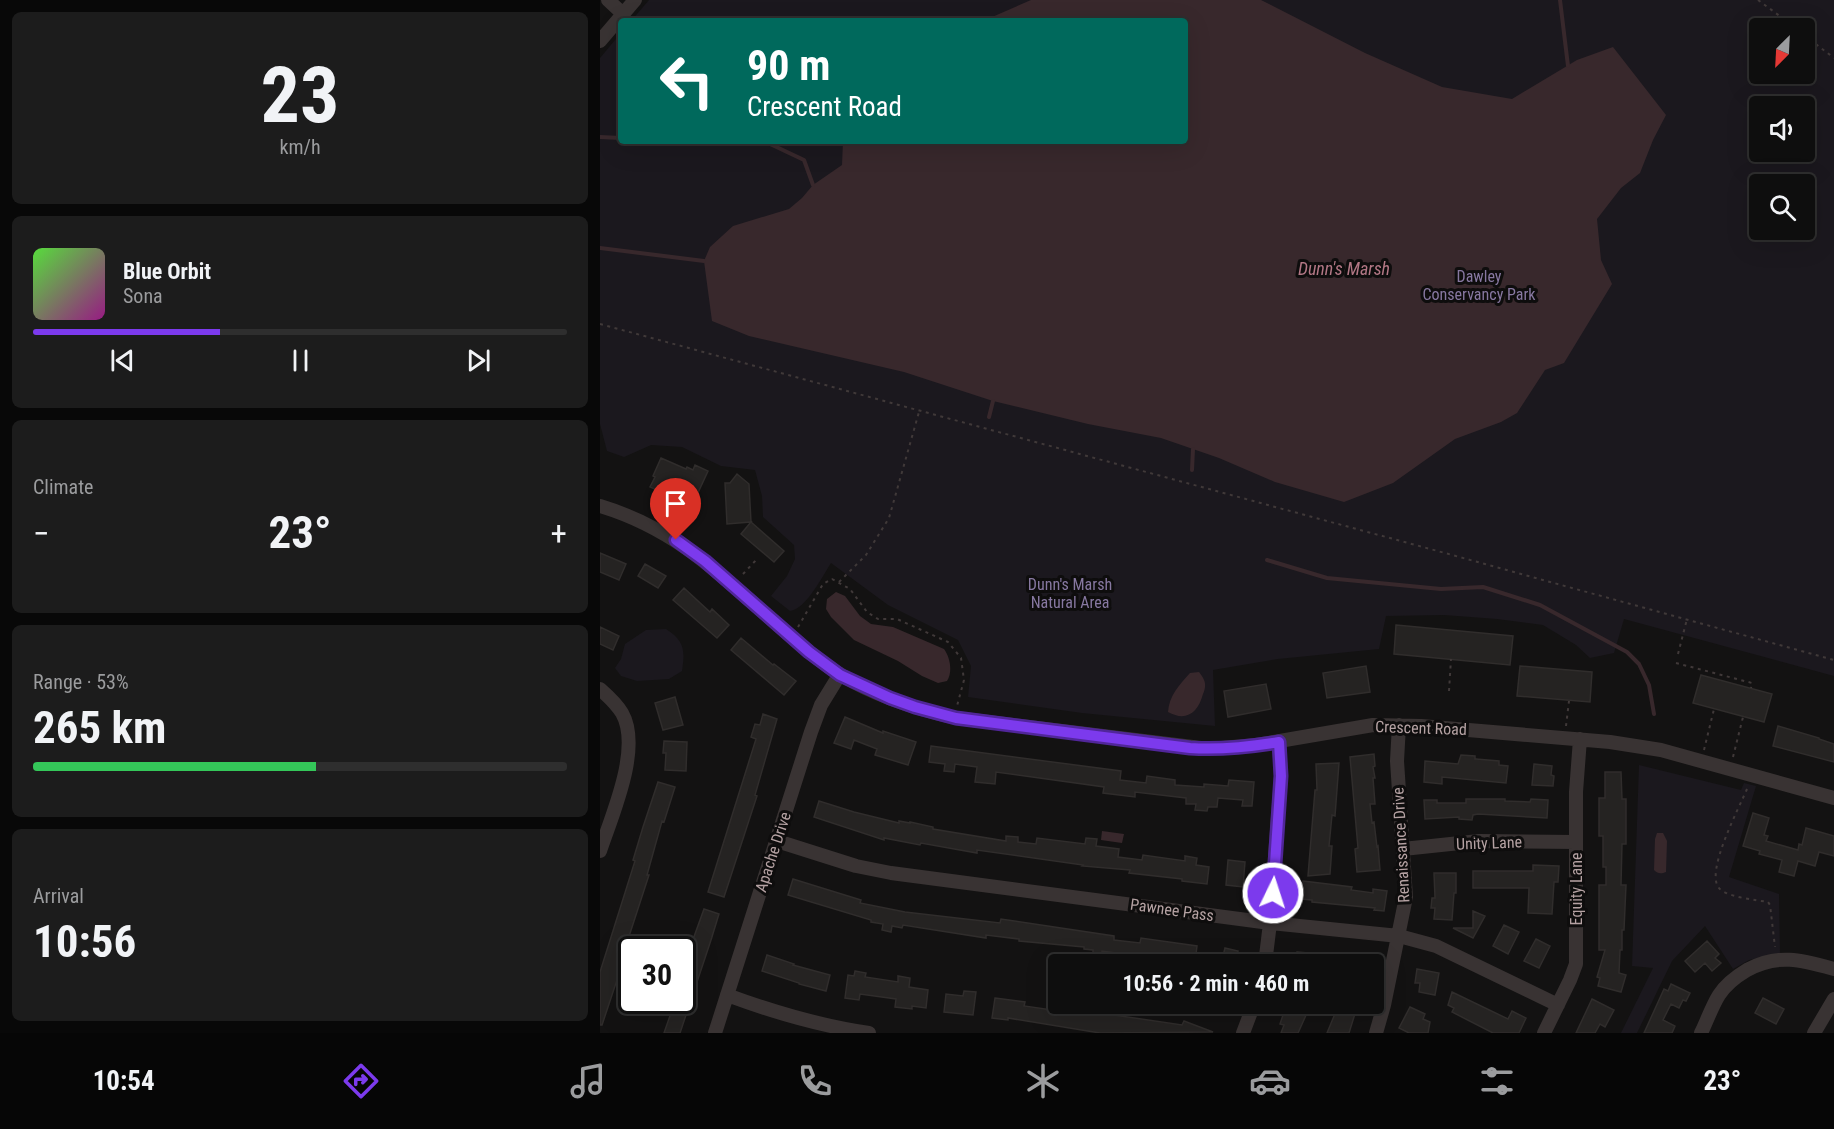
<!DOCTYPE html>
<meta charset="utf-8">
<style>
body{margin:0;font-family:"Roboto Condensed",sans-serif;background:#1c1c1c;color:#f1f3f6;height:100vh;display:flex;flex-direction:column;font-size:22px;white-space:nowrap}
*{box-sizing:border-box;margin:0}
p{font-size:20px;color:#9b9c9e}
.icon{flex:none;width:33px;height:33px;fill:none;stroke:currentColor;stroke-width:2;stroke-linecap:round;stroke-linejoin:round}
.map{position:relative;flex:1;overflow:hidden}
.details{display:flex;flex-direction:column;gap:12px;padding:12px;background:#080808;width:600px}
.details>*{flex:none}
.guide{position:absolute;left:18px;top:18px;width:570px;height:126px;border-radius:6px;box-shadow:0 6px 24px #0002,0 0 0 2px #2e2e2e;background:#00695c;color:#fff;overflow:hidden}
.needle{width:39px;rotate:204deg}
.tools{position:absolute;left:1149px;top:18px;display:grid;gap:12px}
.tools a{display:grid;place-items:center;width:66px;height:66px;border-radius:6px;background:#0e0e0e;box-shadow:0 6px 24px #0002,0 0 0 2px #2e2e2e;font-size:30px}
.speed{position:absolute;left:18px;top:936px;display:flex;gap:12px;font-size:30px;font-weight:700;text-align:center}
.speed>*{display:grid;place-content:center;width:78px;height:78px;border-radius:50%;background:#0e0e0e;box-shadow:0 6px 24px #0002,0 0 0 2px #2e2e2e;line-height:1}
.speed .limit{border:3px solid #111;border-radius:9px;background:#fff;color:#111}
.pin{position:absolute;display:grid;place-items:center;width:51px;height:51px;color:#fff;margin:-62px -26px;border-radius:50% 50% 50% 0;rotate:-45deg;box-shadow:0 0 6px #0007}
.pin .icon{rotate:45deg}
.me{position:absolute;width:66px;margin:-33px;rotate:4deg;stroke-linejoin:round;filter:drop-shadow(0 0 4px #0008)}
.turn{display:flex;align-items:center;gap:21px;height:126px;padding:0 30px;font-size:27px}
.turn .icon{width:78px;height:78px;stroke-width:2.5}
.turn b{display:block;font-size:42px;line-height:51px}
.big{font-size:45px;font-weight:700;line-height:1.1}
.details .widget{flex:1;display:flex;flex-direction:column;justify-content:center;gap:9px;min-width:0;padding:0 21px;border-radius:9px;background:#1c1c1c}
.details .dial{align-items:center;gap:0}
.dial b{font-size:78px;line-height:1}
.song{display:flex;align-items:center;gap:18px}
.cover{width:72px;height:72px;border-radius:9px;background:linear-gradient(135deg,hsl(110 70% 55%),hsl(310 70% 35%))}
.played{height:6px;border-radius:3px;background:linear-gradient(90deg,#7c3aed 35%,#2e2e2e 35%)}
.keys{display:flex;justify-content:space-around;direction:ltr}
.heat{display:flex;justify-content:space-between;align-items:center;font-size:33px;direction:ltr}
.charge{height:9px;border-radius:4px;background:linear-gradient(90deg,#34c759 53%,#2e2e2e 0)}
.trip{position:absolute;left:448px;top:954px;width:336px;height:60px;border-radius:6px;background:#0e0e0e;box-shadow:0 6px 24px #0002,0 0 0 2px #2e2e2e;font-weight:700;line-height:60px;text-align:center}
.menu{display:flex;height:96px;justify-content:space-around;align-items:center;background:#060606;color:#9b9c9e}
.menu .icon{width:42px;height:42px}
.menu .current{color:#7c3aed}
.menu b{font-size:27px;color:#f1f3f6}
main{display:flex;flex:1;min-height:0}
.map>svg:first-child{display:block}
</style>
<main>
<section class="details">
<div class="widget dial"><b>23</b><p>km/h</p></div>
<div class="widget">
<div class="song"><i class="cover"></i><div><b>Blue Orbit</b><p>Sona</p></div></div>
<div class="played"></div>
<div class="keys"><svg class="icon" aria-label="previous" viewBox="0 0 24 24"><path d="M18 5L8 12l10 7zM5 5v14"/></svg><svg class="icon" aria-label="pause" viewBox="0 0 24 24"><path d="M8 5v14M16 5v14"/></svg><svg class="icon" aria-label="next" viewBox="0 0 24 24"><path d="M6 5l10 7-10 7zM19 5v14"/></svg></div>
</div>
<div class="widget"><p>Climate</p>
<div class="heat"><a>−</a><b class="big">23°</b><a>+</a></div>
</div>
<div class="widget"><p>Range · 53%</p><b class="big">265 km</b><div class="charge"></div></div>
<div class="widget"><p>Arrival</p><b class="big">10:56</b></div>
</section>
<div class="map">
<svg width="1234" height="1033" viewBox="0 0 1234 1033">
<rect width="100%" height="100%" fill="#131212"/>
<path fill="#1b181e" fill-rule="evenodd" d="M49 0H1234V676L1024 619 1014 653 990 658 976 645 943 625 897 619 844 615 786 616 779 649 678 659 613 670 615 726 482 713 368 697 371 666 358 640 288 605 231 563C222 577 206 609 190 611L171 596 187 576 195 559 194 545 163 517 162 496 155 470 121 466 82 447 51 445 24 457 7 451 0 424V58L21 33V141H585V21H31ZM1160 28H1204V74H1160ZM1160 106H1204V152H1160ZM1160 184H1204V230H1160Z
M66 629C85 641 85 651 82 671L69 679 37 681 21 676 15 668 21 659 25 644 46 630Z
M1039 765 1141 790 1144 783 1156 786 1129 877 1179 894 1180 953 1149 960 1133 969 1105 926 1072 961 1037 1033H1021L1053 968 1032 966Z"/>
<path fill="#38282c" d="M431 0H661L765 53 842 87 912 99 977 60 1013 47 1066 115 1053 140 1040 173 1021 188 997 219 1001 260 1012 284 964 363 945 370 917 413 901 422 855 439 793 483 744 502 675 482 619 458 561 438 488 424 393 401 304 372 149 336 112 321 104 261 110 247 133 226 189 209 202 198 213 185 242 165 243 141H585V21H383Z
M236 592 245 596 260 616 271 624 293 627 344 649C350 657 353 672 347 681L338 683 322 676 298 661 254 640 231 617 226 609 227 599Z
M599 672C601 675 603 677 604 680 606 684 605 690 603 694 598 713 586 722 568 712 569 696 579 685 590 673Z
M502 831 524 834 522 843 501 840Z
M1057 833H1063L1067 841 1066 872C1061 874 1058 874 1054 870L1055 839Z"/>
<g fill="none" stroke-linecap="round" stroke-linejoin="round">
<path stroke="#38282c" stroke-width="4" d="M960 0 968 66
M0 137 21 138
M133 141 168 143 204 160 213 185
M0 248 104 261
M389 417 393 401
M592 470 593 449
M667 560 727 578 841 589 883 587 940 605 1027 652 1039 664 1049 685 1054 714"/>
</g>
<path fill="#252322" stroke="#302d2c" stroke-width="1.5" d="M61 458 86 469 87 467 93 470 95 465 108 471 90 510 76 503 77 501 71 498 72 497 50 487 55 477 53 476Z
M137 474 149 484 151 522 184 551 174 562 141 534 151 522 127 524 125 483H130Z
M0 553 26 564 19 580 0 572Z
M45 564 66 576 58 588 38 576Z
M84 588 110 612 112 609 129 625 117 638 73 600Z
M796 625 913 636 910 665 794 654Z
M0 627 19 636 13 650 0 644Z
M141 638 173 665 174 664 196 681 184 695 131 650Z
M766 666 770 692 727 698 723 673Z
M920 666 992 672 990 702 917 696Z
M1101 675 1172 694 1164 722 1093 703Z
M666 684 671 709 628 717 624 691Z
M75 697 83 725 63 730 55 703Z
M163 714 177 719 155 795 157 796 124 897 108 892 156 739 151 737 155 724 160 725Z
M245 717 283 733V731L316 742 308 765 275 755 277 749 254 740 251 749 234 743Z
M1178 726 1219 738V739L1234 744V762L1173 746Z
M64 741 87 742 86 771 65 770 66 753H63Z
M331 746 521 771 520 780 546 783 547 776 575 780V785L604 787V784L628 786 629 780 654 782 652 806H642L643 800 618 798 617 807H608L607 811 595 810 596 804H586V798L535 792V797L503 793 504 787 396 772 395 784 375 782 377 767 355 764 354 772 344 771 345 764 329 762Z
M774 754 775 766 773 767 775 778H773L775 804H770L772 823 774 822 777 847 778 846 780 870 757 872 755 849 758 848 750 757Z
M861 755 875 756V759H876L899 761V765L908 766 906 783 842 777V784L824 782 825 761 858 764Z
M739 763 735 816 732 815 729 846H732L730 874 708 876 715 790H717L716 764Z
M934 764 952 766 951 775 954 776 953 786 932 785Z
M1005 772H1021L1022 799H1026V844H1022L1021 885H1026L1024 930H1022V950H1020L1019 973 1026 975 1021 992 998 986 1000 978 997 977 1005 950H999V885H1006V867H1003V836H999V798H1005Z
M58 782 75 787 64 822 62 821 47 875H49L19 967 21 968 2 1025H0V972L35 861 33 860 43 827Z
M866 799H905V801L930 802 931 799 948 800 947 818 878 814 873 815 872 820 859 819V817L825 819 824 800H837V803H866Z
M219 801 254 812 299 823V821L310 823V822L333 827V829L406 841V836L418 837V842L436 844 437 838 485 844 486 838 497 839 496 846 519 849 518 857 542 860 543 855 585 861V856L597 858 596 865 609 867 607 884 582 881V879L529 873 530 870 482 866 483 865 377 850V853L321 843 320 845 284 838V840L214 817Z
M1153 813 1169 818 1164 835 1168 836 1166 841 1198 850 1199 844 1202 845 1206 828 1234 836V856L1219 852 1215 866 1198 861 1194 876 1179 872 1182 860 1159 854 1160 851 1143 846Z
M628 860 645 862 643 887 626 885Z
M933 865 959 866 958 882H954L952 914 928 913 929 888H873V871H933Z
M834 873H856V893H854L852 920 834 919 835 908H831L832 898H835Z
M193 879 261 900 260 903 305 912 400 923 401 919 514 936V940L540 943 541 938 597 946 595 962 576 959 575 964 524 957V954L502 951 501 956 493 955V950L484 949V947L419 941V939L386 935V938L303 925 302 928 292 926 291 932 282 930 283 924 271 922V920L188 895Z
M703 881 752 887 751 890 773 893V889L787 891 784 911 774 910 775 908 712 902V900L701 899Z
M104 909 119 914 111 940 80 1033H64L72 1010 47 1002V1000H82V970Z
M873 911 885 916 873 938 853 928H873Z
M904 925 919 932 908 954 893 946Z
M936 939 950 946 939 968 924 961Z
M1107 941 1119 954 1115 958 1121 963 1112 971 1105 963 1095 972 1085 961Z
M625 948 638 951 635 964H621Z
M697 952 732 955V953L756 956 778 960V964H696Z
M167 955 194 964 193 965 230 975 226 991 199 984V983L162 971Z
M817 969 839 973 835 995 819 992 820 983H815Z
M255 971 266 973 265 977 298 982V976L310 978 309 987 328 990 326 1008 312 1006V1009L295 1007 296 999 260 994 259 1000 245 998 248 975 254 976Z
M1071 984 1090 993 1086 1001 1083 1000 1079 1008 1071 1004 1063 1020 1075 1026 1072 1033H1044L1064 989 1068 991Z
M364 991 376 992 373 1015 344 1012 346 994 363 996Z
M852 992 908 1019 912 1011 926 1018 919 1033H893L852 1012 854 1008 848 1005Z
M395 998 425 1002 424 1006 487 1015V1011L582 1025 584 1021 613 1032 500 1033 408 1018V1020L392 1018Z
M1163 998 1184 1009 1176 1024 1155 1013Z
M992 999 1014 1010 1005 1027 1000 1024 995 1033H976Z
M690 1004H711L698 1033H681L684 1025 680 1024 684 1012 687 1013Z
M739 1004H758L749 1033H727Z
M810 1007 825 1014 823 1019 830 1022 828 1033H809L799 1028Z"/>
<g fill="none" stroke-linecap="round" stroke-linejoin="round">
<path stroke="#403939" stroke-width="2" stroke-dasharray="3 4.5" stroke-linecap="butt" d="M1158 0 1196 28
M1204 35 1234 58
M0 324 823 547 1234 660
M72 524 79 508
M143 574 158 558
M239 582 266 555 289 518 319 412
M198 627 223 584 232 579 250 589 267 612 278 619H297L348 642 361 658 364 680 357 706
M1078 654 1087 619
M1076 663 1152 683 1151 688
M849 691 851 659
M966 726 969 701
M1104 750 1114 709
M1133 757 1143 717
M1147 789C1139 808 1105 872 1119 888 1126 897 1156 900 1168 902L1170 905 1175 947"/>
<path stroke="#393333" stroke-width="14" d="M8 0 23 14
M0 41 35 0
M0 506C77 529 122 576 180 627 199 643 219 662 241 675 276 696 316 709 356 718L609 749 656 745 773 725 821 726 1010 742 1061 750 1234 798
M0 689C8 696 16 703 22 713 42 748 12 815 0 851
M177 841 256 866 291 873 670 923 799 936 836 946 958 1005
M803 849 879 841 976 842
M665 964 670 923 681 776 679 742
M127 995C173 1012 221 1026 269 1033
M115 1033 211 732 221 705 240 674
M643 1033 654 1004
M776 1033 784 1005 806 897 797 761 799 725
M944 1033 970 980 976 964V792L980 739
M1101 1033C1107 1021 1112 1006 1119 995 1126 984 1137 976 1147 970 1178 953 1202 960 1234 969
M1214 1033 1234 999"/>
</g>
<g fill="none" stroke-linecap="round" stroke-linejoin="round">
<g stroke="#51269a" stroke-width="15">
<path id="route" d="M76 540 105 561 209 652 240 675 290 698 315 707 356 718 590 748C620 750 649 747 679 742L681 776 673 893"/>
</g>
<use href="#route" stroke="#7c3aed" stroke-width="10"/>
</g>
<g text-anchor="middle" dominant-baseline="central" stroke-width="6" stroke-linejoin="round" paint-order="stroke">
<g font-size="16" fill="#8778a1" stroke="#0e0d0d">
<text x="879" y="276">Dawley<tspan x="879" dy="18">Conservancy Park</tspan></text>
<text x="470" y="584">Dunn's Marsh<tspan x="470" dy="18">Natural Area</tspan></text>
</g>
<g font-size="16" fill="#b5a2a3" stroke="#0e0d0d">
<text transform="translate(821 728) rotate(2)">Crescent Road</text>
<text transform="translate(889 843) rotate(-2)">Unity Lane</text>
<text transform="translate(801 845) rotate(-93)">Renaissance Drive</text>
<text transform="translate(173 852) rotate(-72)">Apache Drive</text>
<text transform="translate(976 889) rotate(-90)">Equity Lane</text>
<text transform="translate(572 910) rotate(8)">Pawnee Pass</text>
</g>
<g font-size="18" font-style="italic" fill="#b27785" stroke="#0e0d0d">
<text x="744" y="268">Dunn's Marsh</text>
</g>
</g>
</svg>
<div class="tools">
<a><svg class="needle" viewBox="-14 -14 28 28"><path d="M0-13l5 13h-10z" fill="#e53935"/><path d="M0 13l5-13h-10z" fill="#9b9c9e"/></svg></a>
<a><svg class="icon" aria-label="sound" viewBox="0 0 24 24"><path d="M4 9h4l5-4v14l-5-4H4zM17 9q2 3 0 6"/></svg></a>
<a><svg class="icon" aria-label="search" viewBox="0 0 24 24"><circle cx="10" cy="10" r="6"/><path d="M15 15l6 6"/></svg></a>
</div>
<div class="speed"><div class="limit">30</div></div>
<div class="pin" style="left:76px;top:540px;background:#d93025"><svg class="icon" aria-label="arrive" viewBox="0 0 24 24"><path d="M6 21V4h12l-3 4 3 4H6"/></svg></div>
<svg class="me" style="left:673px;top:893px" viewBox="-20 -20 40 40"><circle r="17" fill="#7c3aed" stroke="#fff" stroke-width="3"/><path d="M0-11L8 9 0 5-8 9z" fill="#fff"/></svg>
<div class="trip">10:56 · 2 min · 460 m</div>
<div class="guide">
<div class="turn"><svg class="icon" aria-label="left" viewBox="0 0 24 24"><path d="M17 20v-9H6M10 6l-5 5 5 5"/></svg><div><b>90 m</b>Crescent Road</div></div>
</div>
</div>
</main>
<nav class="menu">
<b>10:54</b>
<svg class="icon current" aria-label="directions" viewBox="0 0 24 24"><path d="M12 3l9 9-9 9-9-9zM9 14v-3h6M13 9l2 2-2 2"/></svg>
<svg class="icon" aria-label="music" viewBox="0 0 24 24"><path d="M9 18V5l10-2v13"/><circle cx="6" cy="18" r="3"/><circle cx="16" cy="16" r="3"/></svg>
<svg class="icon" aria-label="phone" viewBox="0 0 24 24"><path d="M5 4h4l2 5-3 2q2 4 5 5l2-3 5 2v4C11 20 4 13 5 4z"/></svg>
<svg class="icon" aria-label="climate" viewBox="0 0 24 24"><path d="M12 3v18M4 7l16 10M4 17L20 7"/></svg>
<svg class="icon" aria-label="car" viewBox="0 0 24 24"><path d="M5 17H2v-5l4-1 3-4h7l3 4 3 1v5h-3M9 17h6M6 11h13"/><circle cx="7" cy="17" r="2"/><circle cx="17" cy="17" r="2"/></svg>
<svg class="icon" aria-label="filters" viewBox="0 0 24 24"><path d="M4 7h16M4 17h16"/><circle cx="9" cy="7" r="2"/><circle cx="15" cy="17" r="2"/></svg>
<b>23°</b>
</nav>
